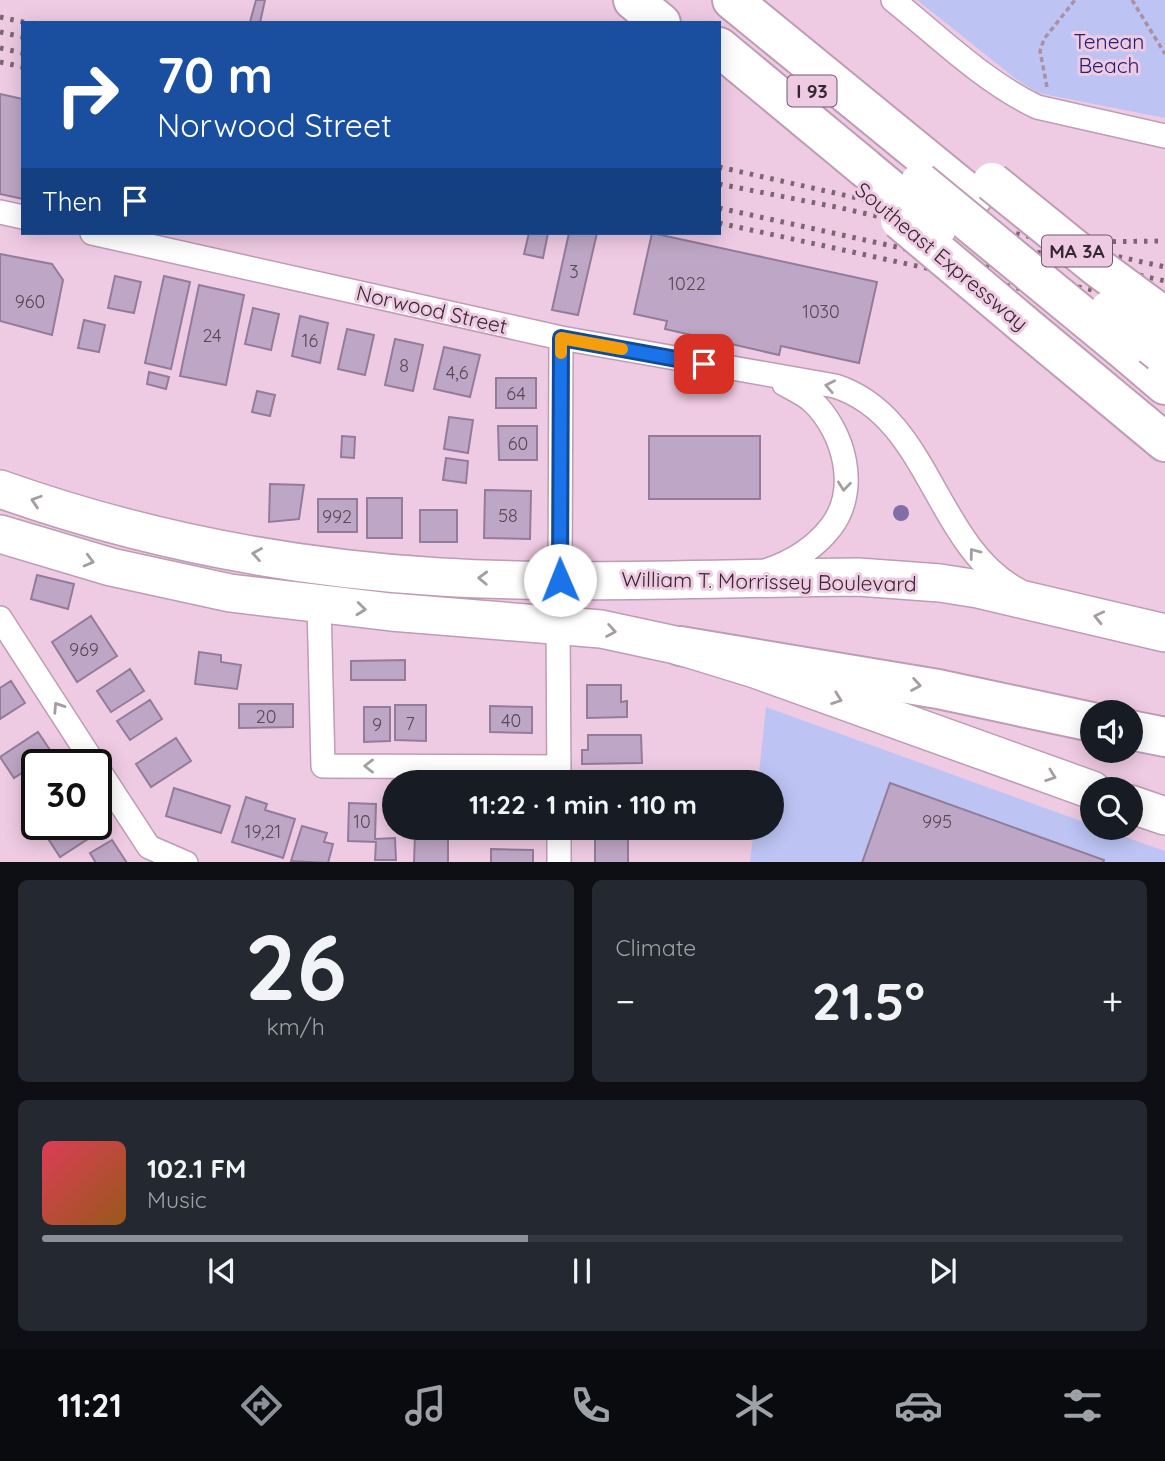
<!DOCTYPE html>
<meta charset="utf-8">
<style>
body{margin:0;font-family:Quicksand,sans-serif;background:#242831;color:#f1f3f6;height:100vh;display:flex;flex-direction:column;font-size:26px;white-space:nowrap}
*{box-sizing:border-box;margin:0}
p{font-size:23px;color:#9ea1a6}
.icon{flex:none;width:38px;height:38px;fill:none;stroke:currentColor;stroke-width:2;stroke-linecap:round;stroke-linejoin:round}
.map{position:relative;height:862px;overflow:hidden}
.details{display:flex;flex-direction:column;gap:18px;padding:18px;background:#0d0f14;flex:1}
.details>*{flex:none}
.banner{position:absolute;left:21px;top:21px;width:700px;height:214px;border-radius:0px;box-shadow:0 4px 18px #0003;background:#1a4fa0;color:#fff;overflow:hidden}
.buttons{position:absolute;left:1080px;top:700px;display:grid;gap:14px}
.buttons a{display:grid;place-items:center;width:63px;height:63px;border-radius:50%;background:#171b24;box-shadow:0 4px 18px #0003;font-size:35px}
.speed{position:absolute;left:21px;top:749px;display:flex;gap:14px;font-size:35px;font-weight:700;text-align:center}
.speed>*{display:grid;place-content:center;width:91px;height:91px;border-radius:50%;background:#171b24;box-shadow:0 4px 18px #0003;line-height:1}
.speed .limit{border:4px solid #111;border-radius:10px;background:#fff;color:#111}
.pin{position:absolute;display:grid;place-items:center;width:60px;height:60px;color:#fff;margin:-30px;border-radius:14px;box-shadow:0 4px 10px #0006}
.me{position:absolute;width:77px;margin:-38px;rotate:359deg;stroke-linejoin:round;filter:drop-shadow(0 0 5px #0008)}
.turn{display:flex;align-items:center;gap:24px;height:147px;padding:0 21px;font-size:32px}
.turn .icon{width:91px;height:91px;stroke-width:2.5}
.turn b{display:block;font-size:49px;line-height:60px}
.then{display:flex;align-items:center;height:66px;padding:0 21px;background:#0003;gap:14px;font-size:26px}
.big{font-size:52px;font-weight:700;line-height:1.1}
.details .card{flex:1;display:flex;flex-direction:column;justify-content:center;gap:10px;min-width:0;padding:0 24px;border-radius:10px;background:#242831}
.details .dial{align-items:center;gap:0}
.dial b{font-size:91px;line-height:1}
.song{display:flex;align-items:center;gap:21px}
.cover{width:84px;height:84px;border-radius:10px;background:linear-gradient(135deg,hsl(350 70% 55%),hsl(30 70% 35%))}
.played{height:7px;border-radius:4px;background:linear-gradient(90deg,#8c9099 45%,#363941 45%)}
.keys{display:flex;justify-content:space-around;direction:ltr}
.heat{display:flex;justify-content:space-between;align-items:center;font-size:38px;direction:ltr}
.details .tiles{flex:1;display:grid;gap:18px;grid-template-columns:1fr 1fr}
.card:last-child{grid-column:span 2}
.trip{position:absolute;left:382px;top:770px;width:402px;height:70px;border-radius:35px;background:#171b24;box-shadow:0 4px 18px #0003;font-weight:700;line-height:70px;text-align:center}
.tab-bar{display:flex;height:112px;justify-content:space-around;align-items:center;background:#090b0e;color:#9ea1a6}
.tab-bar .icon{width:49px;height:49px}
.tab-bar .current{color:#8c9099}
.tab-bar b{font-size:32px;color:#f1f3f6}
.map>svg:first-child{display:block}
</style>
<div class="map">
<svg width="1165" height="863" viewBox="0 0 1165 863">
<rect width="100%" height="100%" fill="#efcbe3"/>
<path fill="#bdc4f4" d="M917 0H1165V118L1038 93 1016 79Z
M766 707 1092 825V828H1100L1165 851V863H750L754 828H772V782H758Z"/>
<path fill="#bea7c6" stroke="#937c9a" stroke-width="2" d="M256 0H265L260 23 250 22Z
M0 94 23 99V199L0 194Z
M529 233H548L543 258 524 254Z
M569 233H597L578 315 552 310Z
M652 233 877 282 859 363 781 346 779 355 665 329 667 321 634 314Z
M0 254 52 264 63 280 52 335 0 321Z
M115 276 141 282 134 313 108 308Z
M164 276 190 282 171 369 145 363Z
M199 285 244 295 226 385 180 376Z
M253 308 279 314 271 350 245 344Z
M300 316 328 323 320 363 292 356Z
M84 320 105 325 99 352 78 348Z
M347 329 374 335 365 375 338 369Z
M395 339 423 345 413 391 385 385Z
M444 347 480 355 470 397 434 389Z
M149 372 169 377 166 389 147 384Z
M496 378H536V408H496Z
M257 391 275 395 270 416 252 412Z
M449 417 473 420 468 453 444 449Z
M498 426H537V460H499Z
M342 436 355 437 354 458 341 457Z
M649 436H760V499H649Z
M446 458 468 461 466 483 443 480Z
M270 484 304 485 299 519 269 522Z
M485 490 531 491 530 539 484 538Z
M367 498H402V538H367Z
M318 499H357V532H318Z
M420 510H457V542H420Z
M37 575 74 584 68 609 31 599Z
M91 616 117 656 77 682 52 642Z
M199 652 221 655V662L241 665 237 689 195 684Z
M405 660V680H351V661Z
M130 669 144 691 111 712 97 691Z
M11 681 25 703 0 719V688Z
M587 685H621V702L627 701V717L587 718Z
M150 700 162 719 130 740 117 721Z
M239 704H293V727L239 728Z
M395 705H426V741L395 740Z
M490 706 532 707V733L490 732Z
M364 707H390V741L364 742Z
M38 732 52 753 14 778 0 757Z
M588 735H641L642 763 582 764V750H588Z
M176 738 191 761 151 787 136 764Z
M890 783 1104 860 1103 863H862Z
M174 788 230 806 221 833 166 816Z
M246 797 267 804 265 810 295 819 283 858 232 842Z
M349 803 376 804 375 839 395 838 396 860H375L376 842 348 841Z
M96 815 105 828 60 857 45 834 60 824H96Z
M302 826 327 833 324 842 333 844 328 863 291 861Z
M485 828H532V834L484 832Z
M595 832H628V863H595Z
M415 834 448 835V863H414Z
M112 840 127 863H96L90 853Z
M491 849 533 850V863H491Z"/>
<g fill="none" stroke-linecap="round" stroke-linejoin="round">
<g stroke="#be9cb3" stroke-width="26">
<path id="street" d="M893 0C939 37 983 81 1037 107L1165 136
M0 212 23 217
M92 233 561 338 835 386C930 416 934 545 1018 590
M765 571C790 563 814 549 831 527 860 489 844 431 812 401 804 394 793 389 784 384
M560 580 561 338
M319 604 323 766 559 767
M0 618 95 765
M558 625 559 782
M96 766 149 847 186 863
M559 863V828"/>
</g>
<g stroke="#be9cb3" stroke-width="40">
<path id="primary" d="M0 489C141 539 291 568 440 577 579 585 719 578 858 577L940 583 978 589 1165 633
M0 534 111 567 230 593 391 612 601 629 680 646 755 669 1092 790
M1130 804 1165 816"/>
</g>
<g stroke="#be9cb3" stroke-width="42">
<path id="highway" d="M633 0 661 23
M732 0 973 197
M719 47 865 168
M1022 323 1165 442
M1124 350 1165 385
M680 646 938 689 1092 722
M1130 730 1165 737"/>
</g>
<path stroke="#ab8fa2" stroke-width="3.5" stroke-dasharray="5 3.5" stroke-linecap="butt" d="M1132 0 1165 54
M1047 87 1040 51 1044 39 1075 0"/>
<use href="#street" stroke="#fff" stroke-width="23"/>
<use href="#primary" stroke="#fff" stroke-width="37"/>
<use href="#highway" stroke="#fff" stroke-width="38"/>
<path stroke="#7b6574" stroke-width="5" stroke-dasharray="3.5 7" stroke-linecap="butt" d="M0 17 28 23
M0 32 23 37
M0 48 23 53
M0 62 23 67
M719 167 1165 267
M719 184 841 208 1165 281
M719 208 1165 306
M719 223 1165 320
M1081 242 1165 241"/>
<g stroke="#be9cb3" stroke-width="42" stroke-linecap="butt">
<path id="highway-bridge" d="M865 168 937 228
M920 182 1124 350
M992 182 1097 267 1165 317
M900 220 1022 323
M1109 310 1161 353"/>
</g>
<use href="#highway-bridge" stroke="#fff" stroke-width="38"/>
</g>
<circle fill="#806ea4" cx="901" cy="513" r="8"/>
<defs><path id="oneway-chevron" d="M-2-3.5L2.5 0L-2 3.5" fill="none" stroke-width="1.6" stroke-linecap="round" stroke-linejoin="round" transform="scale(1.75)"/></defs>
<g stroke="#a49ea2">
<use href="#oneway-chevron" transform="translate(830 386) rotate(-169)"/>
<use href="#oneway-chevron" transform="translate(844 486) rotate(96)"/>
<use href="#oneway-chevron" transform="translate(36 501) rotate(-162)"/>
<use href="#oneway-chevron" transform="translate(974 553) rotate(-127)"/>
<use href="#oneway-chevron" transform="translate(257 554) rotate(-170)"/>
<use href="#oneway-chevron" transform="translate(89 561) rotate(15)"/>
<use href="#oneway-chevron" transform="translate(483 578) rotate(-178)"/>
<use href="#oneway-chevron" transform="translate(361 609) rotate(6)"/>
<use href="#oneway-chevron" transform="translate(1099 617) rotate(-167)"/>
<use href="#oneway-chevron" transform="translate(611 631) rotate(10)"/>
<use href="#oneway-chevron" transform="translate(916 685) rotate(10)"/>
<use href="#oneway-chevron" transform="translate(837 699) rotate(20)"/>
<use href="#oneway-chevron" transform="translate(58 707) rotate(-123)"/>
<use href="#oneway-chevron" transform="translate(369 766) rotate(-180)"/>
<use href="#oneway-chevron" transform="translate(1051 776) rotate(20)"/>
</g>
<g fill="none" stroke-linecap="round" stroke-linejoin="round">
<g stroke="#114b97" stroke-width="18">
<path id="route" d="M560 580 561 338 704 364"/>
</g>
<use href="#route" stroke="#1a73e8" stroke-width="12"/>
<path stroke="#f59e0b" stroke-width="12" d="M561 353V338L622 349"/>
</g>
<g text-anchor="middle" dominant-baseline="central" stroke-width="6" stroke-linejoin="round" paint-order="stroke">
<g font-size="18" fill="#574856">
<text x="574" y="271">3</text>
<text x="687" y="283">1022</text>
<text x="30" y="301">960</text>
<text x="821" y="311">1030</text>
<text x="212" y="335">24</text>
<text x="310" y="340">16</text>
<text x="404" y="365">8</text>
<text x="457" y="372">4,6</text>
<text x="516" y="393">64</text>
<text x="518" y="443">60</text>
<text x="508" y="515">58</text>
<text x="337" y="516">992</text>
<text x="84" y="649">969</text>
<text x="266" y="716">20</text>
<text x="511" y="720">40</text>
<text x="410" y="723">7</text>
<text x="377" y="724">9</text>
<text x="362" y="821">10</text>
<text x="937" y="821">995</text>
<text x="263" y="831">19,21</text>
</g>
<g fill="#efcbe3" stroke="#6d5966" stroke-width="2">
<rect x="787.5" y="75.5" width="49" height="31" rx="5"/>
<rect x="1042" y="235.5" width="70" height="31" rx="5"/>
</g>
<g font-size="19" font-weight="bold" fill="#352831">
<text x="812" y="91">I 93</text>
<text x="1077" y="251">MA 3A</text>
</g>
<g font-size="21" fill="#262270" stroke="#efcbe3">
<text x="1109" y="41">Tenean<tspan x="1109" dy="24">Beach</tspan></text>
</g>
<g font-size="21" fill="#352831" stroke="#efcbe3">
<text transform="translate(942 256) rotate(40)">Southeast Expressway</text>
<text transform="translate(432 309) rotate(13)">Norwood Street</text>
<text transform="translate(769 581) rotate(1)">William T. Morrissey Boulevard</text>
</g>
</g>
</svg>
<div class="buttons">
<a><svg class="icon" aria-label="sound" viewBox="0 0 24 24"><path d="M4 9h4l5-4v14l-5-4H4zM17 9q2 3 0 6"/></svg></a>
<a><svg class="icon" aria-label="search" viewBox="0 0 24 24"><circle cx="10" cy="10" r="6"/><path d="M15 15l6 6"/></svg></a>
</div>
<div class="speed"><div class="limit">30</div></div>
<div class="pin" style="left:704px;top:364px;background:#d93025"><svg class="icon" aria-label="arrive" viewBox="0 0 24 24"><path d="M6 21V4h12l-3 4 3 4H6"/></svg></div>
<svg class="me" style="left:560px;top:580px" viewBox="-20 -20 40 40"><circle r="19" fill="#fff"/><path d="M0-13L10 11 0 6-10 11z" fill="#1a73e8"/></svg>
<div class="trip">11:22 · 1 min · 110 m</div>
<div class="banner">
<div class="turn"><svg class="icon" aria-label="right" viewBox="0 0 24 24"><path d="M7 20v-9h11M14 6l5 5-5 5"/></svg><div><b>70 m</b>Norwood Street</div></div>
<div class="then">Then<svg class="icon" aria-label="arrive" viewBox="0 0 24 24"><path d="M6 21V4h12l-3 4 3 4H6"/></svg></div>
</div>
</div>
<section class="details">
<div class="tiles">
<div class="card dial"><b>26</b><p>km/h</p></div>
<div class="card"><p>Climate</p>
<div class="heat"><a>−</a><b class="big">21.5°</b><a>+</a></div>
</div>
<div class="card">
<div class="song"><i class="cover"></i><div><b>102.1 FM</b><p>Music</p></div></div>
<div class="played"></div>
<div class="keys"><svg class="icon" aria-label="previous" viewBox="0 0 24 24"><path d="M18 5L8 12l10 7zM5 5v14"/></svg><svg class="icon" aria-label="pause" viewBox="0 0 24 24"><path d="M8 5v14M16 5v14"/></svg><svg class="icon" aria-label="next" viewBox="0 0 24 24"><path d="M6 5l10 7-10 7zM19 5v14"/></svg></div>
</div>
</div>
</section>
<nav class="tab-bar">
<b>11:21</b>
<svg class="icon current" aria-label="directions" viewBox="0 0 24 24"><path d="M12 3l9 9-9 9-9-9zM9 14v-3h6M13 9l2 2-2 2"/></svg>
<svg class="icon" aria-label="music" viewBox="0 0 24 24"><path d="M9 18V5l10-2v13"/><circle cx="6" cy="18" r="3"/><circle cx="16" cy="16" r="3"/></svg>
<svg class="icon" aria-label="phone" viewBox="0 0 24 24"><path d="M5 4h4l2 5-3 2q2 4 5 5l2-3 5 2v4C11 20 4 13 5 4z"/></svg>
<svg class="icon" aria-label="climate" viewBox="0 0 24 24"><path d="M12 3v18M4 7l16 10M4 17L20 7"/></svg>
<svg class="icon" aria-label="car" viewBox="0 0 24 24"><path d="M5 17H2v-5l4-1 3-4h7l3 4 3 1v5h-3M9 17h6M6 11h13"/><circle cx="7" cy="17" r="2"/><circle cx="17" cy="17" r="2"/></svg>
<svg class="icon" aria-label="filters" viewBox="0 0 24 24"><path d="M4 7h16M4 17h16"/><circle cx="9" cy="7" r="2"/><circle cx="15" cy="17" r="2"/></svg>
</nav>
